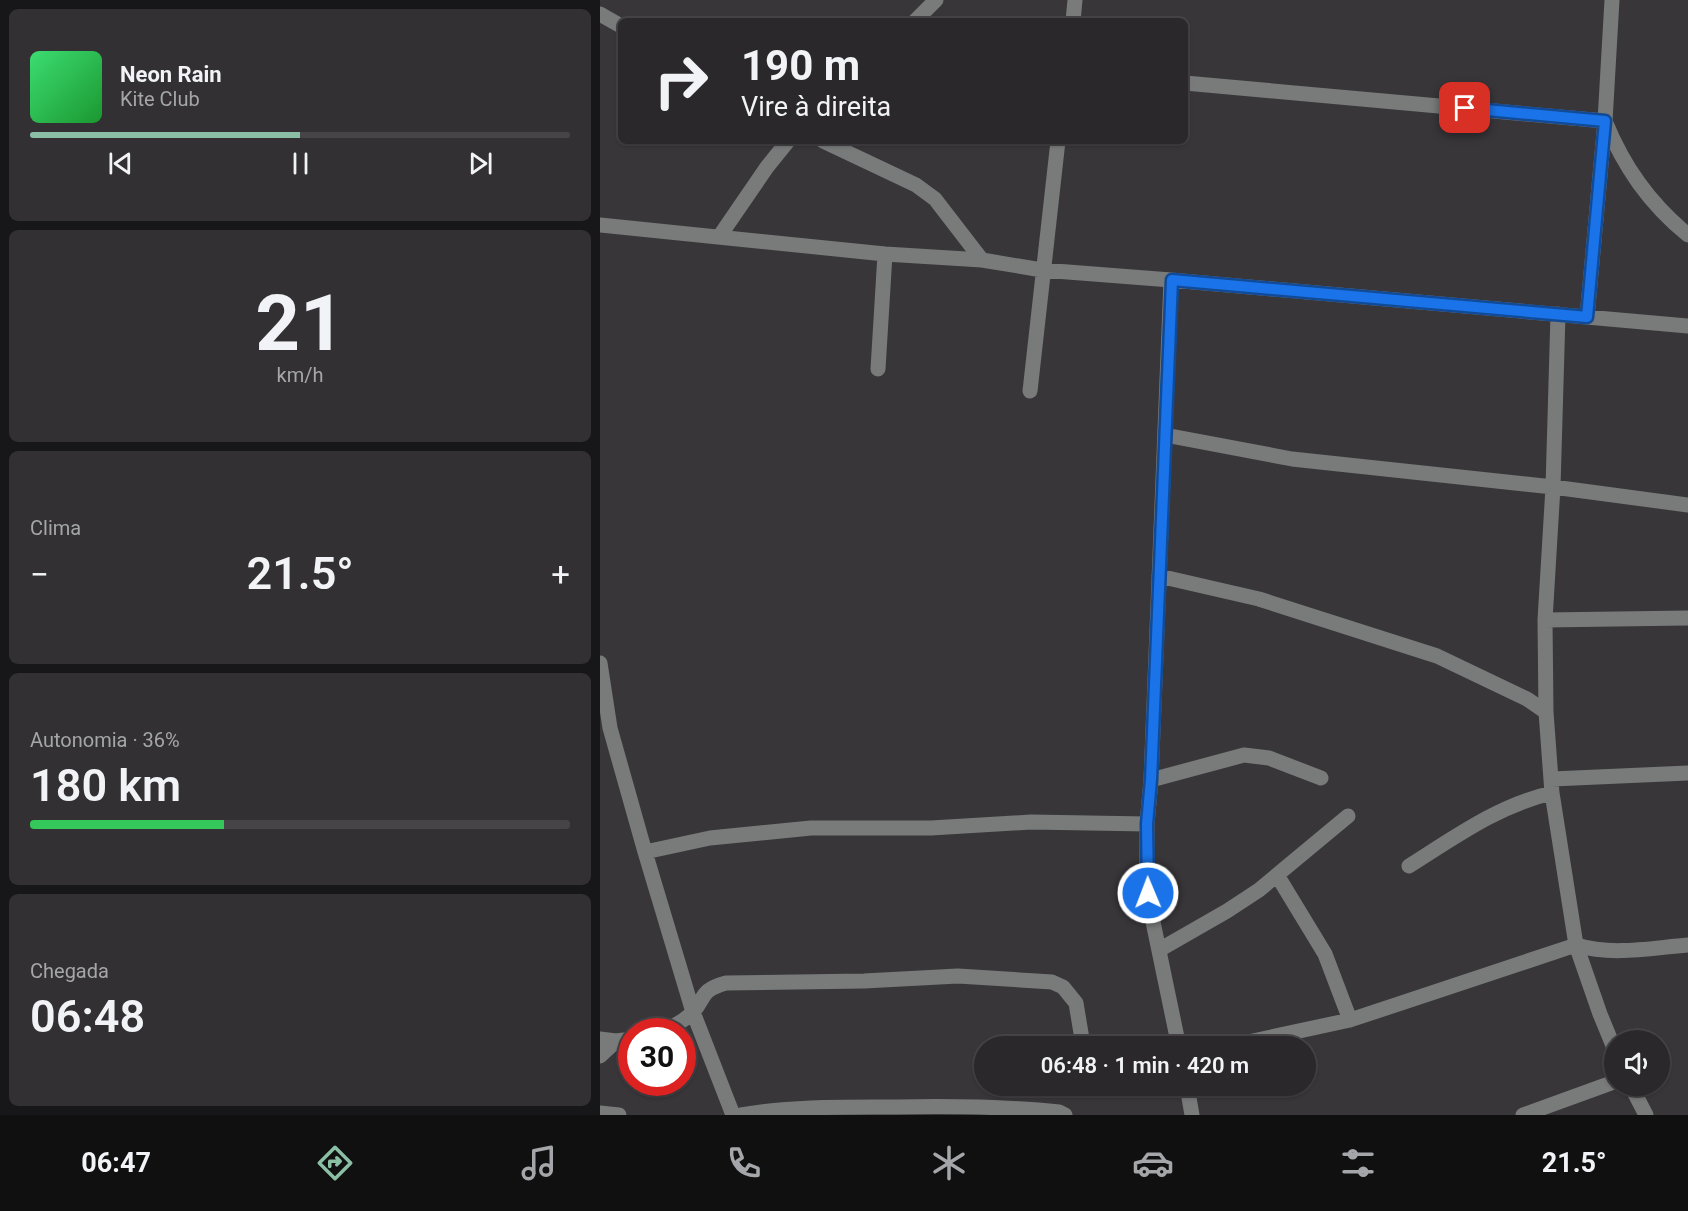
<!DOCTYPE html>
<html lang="pt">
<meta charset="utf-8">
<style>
body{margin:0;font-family:Roboto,sans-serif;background:#323033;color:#f1f3f6;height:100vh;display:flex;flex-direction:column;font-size:22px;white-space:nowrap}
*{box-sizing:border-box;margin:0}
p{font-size:20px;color:#a5a6a9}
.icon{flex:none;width:33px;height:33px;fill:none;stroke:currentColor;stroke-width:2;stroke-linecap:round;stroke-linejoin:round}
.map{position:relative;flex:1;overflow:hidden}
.sheet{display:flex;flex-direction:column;gap:9px;padding:9px;background:#171618;width:600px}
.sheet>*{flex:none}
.banner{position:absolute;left:18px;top:18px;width:570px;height:126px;border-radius:9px;box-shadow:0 2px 4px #0004,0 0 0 2px #464447;background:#2a282b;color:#f1f3f6;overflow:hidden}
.controls{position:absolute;left:1004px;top:1030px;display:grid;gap:12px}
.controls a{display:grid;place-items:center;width:66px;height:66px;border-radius:50%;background:#2a282b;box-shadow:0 2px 4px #0004,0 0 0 2px #464447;font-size:30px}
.speed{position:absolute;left:18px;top:1018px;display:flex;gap:12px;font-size:30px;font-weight:700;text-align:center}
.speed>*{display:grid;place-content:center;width:78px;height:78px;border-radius:50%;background:#2a282b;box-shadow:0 2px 4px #0004,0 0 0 2px #464447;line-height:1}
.speed .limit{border:9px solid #d22;background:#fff;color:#111}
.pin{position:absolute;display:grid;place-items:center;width:51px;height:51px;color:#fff;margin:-26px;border-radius:12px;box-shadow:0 3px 9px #0006}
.me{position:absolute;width:66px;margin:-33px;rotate:359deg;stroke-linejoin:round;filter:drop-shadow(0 0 4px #0008)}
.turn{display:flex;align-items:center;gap:21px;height:126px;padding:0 24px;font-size:27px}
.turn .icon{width:78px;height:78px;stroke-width:2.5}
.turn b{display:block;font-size:42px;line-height:51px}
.big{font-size:45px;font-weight:600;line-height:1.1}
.sheet .widget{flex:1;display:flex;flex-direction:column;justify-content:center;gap:9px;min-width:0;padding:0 21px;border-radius:9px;background:#323033}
.sheet .dial{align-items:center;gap:0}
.dial b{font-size:78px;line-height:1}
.song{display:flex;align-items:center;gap:18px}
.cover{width:72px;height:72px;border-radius:9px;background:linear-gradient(135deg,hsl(140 70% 55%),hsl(130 70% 35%))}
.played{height:6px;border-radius:3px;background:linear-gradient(90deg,#8abfa5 50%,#464447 50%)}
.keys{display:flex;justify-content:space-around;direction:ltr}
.heat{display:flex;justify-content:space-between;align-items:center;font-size:33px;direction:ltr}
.charge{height:9px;border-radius:4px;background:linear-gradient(90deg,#34c759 36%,#464447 0)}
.trip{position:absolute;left:374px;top:1036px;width:342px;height:60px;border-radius:30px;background:#2a282b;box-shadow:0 2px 4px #0004,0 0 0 2px #464447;font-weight:600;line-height:60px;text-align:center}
.tabs{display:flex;height:96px;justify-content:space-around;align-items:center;background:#111011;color:#a5a6a9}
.tabs .icon{width:42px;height:42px}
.tabs .selected{color:#8abfa5}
.tabs b{font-size:27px;color:#f1f3f6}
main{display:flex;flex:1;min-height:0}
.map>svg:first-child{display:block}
</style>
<main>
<section class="sheet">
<div class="widget">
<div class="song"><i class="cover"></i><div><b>Neon Rain</b><p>Kite Club</p></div></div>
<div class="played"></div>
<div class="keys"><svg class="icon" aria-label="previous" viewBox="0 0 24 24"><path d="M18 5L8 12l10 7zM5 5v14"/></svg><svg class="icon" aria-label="pause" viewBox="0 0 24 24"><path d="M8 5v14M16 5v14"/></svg><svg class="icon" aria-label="next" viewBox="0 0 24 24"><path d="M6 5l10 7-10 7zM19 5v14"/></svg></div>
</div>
<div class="widget dial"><b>21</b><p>km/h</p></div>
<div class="widget"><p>Clima</p>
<div class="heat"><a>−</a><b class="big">21.5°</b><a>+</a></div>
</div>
<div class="widget"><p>Autonomia · 36%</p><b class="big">180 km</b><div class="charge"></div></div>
<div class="widget"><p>Chegada</p><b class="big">06:48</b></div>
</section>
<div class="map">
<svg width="1088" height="1115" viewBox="0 0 1088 1115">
<rect width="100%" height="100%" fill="#383639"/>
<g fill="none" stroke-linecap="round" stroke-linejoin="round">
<path stroke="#787b7a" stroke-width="15" d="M0 14 21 26
M315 21 336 0
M473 21 475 0
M585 83 1005 121C1024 167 1049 203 1088 235
M223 141 316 185 335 199 382 260
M0 225 285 254 382 260 442 270 571 280 1088 326
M119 237 167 167 188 141
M571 280 551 780 547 824V893L579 1047
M958 314 953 487 945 620 946 712 952 793 976 945 1000 1014 1014 1048
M987 317 1005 121 1012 0
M278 369 285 254
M430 391 458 141
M565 435 692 459 953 487 1088 505
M559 576 659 599 837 656 927 699 946 712
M945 620 1088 618
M0 663 10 728 45 852 93 1012 133 1115
M952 779 1088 773
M551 780 644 755 669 758 721 778
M45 852 110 838 211 828H331L431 822 547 824
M809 866C855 837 899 805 952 793
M677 875 725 954 750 1020
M559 950 627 911 659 890 748 816
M61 1032C71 1028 82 1022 91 1014 107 999 97 991 126 983L264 981 358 976 452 982 463 987 476 1003 483 1045
M0 1039 16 1041 32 1039
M625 1047 750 1020 976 945C1013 956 1050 948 1088 945
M0 1056 16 1041
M587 1086 592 1115
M1031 1086 1046 1115
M0 1113 19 1115
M141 1115C192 1106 244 1107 295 1107 351 1106 404 1106 459 1112L465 1115
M923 1115 1014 1082"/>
</g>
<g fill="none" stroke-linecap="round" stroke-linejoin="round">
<g stroke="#114b97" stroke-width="15">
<path id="route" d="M548 893 547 824 551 780 572 280 987 317 1005 121 865 108"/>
</g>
<use href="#route" stroke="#1a73e8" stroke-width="10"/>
</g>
</svg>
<div class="controls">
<a><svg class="icon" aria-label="sound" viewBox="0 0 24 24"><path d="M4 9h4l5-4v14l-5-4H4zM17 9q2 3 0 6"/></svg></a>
</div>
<div class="speed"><div class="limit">30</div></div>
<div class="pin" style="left:865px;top:108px;background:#d93025"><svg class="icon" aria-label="arrive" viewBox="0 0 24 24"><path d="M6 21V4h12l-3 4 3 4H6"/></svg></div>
<svg class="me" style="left:548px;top:893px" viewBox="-20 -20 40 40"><circle r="17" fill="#1a73e8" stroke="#fff" stroke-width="3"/><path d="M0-11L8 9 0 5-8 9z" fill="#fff"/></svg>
<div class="trip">06:48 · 1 min · 420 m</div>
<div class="banner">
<div class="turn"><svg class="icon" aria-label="right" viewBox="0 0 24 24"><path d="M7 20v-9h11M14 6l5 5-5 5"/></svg><div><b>190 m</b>Vire à direita</div></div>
</div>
</div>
</main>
<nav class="tabs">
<b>06:47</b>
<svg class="icon selected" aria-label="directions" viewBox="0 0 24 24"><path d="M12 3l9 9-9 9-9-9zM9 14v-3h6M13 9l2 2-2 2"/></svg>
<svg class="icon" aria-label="music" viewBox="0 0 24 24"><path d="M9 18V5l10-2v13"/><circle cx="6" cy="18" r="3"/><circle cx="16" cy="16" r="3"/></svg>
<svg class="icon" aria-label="phone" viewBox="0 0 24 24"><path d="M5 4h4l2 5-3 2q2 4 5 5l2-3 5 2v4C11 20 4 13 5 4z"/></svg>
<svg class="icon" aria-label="climate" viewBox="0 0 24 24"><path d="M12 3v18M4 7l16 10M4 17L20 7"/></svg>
<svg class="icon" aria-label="car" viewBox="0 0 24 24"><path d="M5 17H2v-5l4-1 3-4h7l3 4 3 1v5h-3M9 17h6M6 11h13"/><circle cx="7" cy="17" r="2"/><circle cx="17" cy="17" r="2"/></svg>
<svg class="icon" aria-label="filters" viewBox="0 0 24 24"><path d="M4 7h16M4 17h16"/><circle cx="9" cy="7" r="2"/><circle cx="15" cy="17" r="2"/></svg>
<b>21.5°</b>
</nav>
